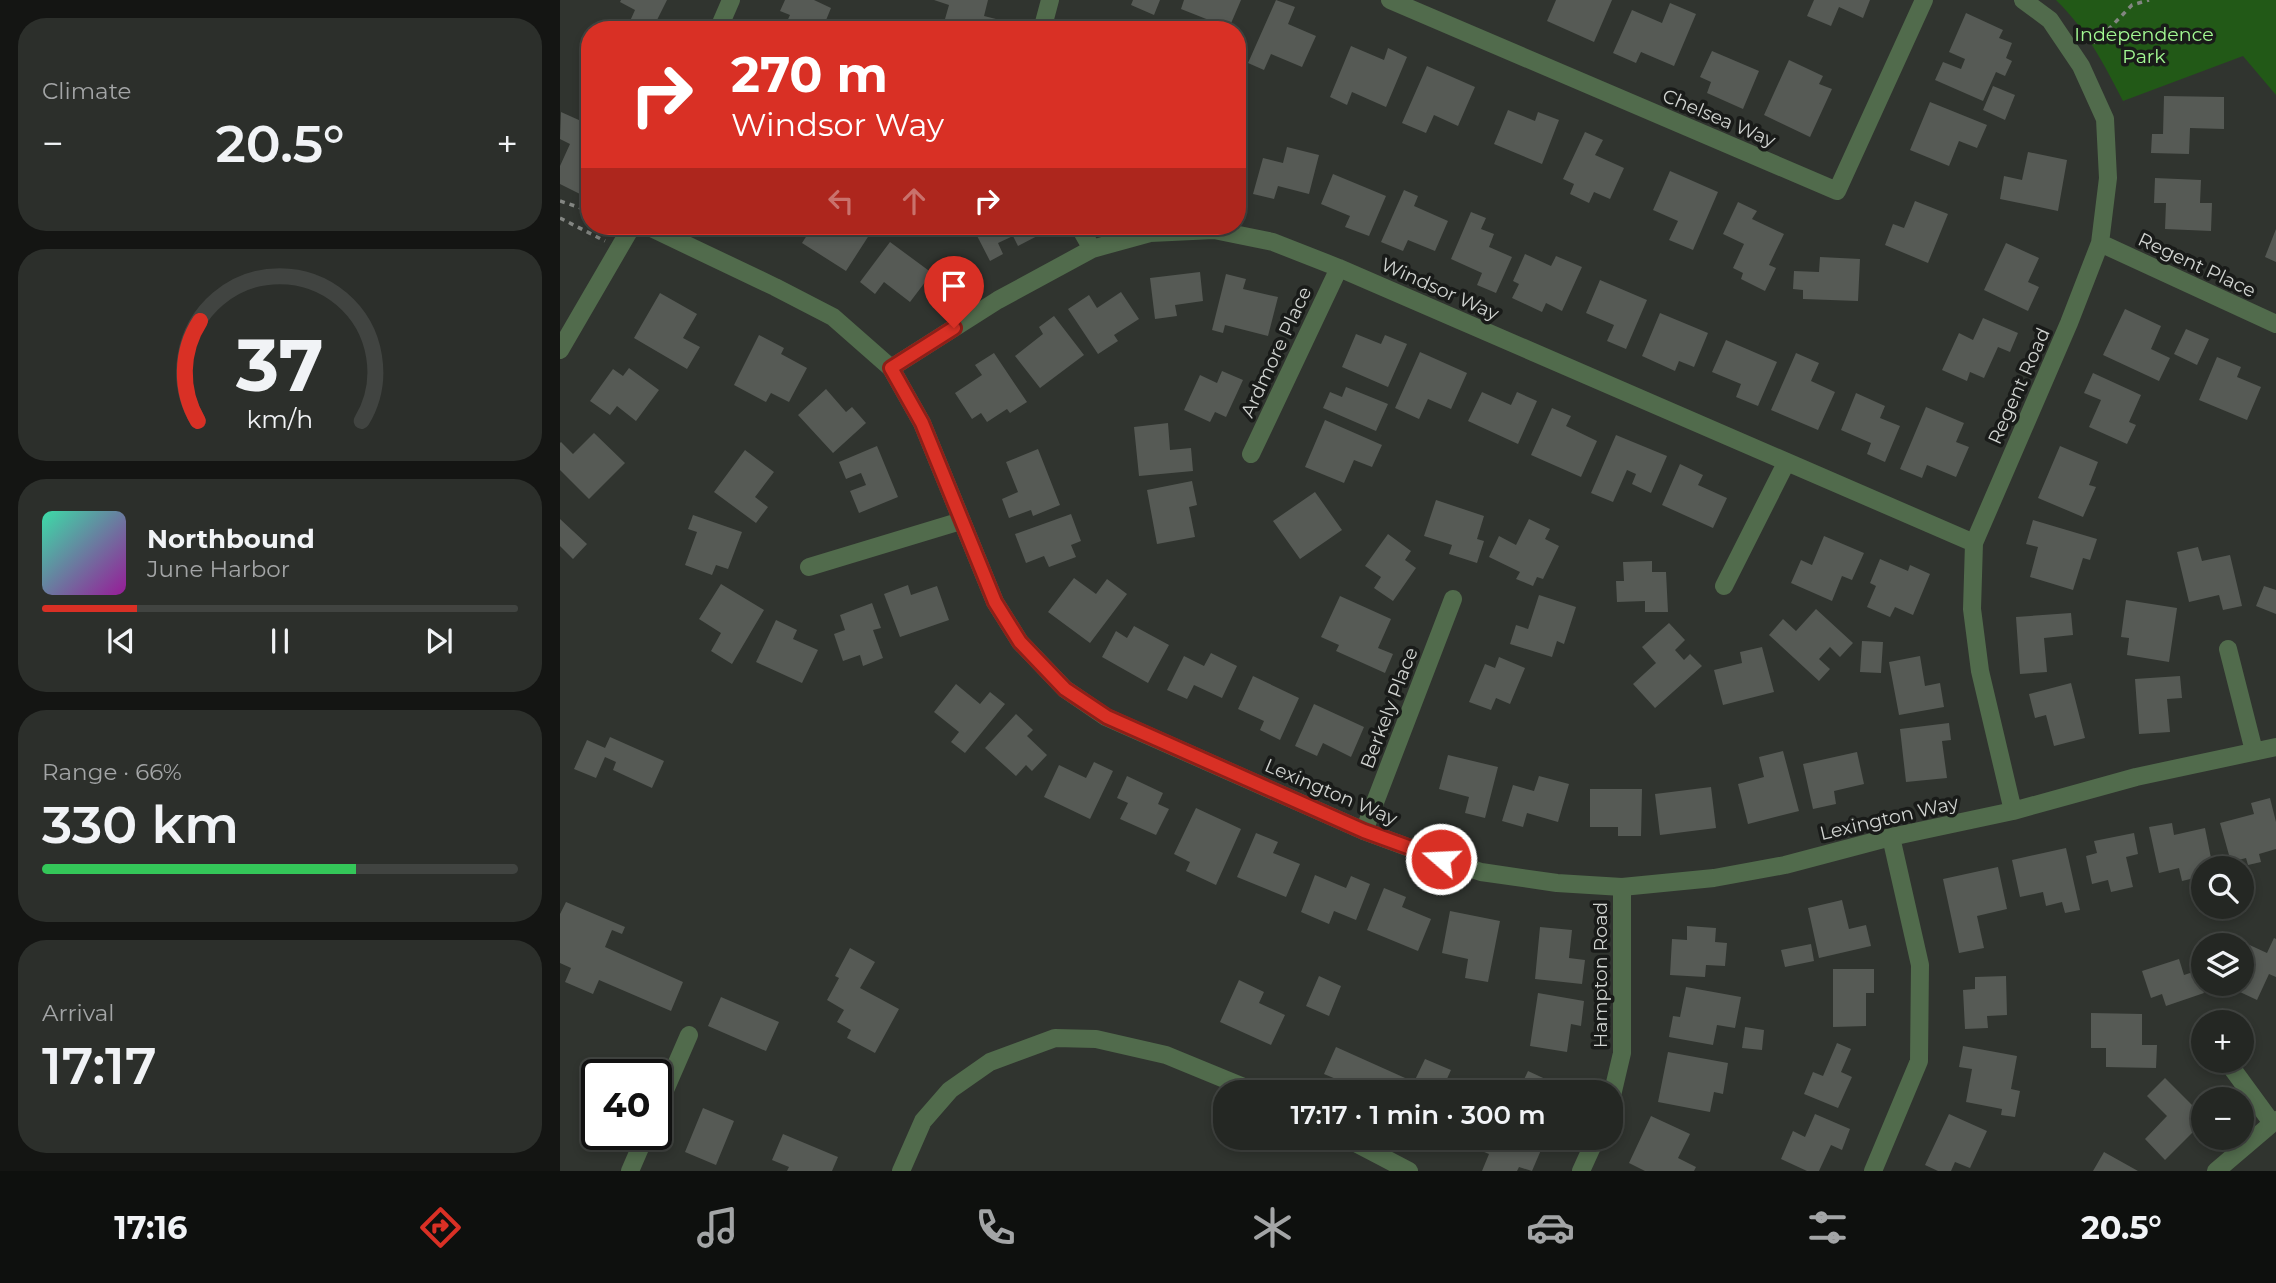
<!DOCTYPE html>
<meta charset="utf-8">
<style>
body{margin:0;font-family:Montserrat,sans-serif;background:#2c2f2b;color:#f1f3f6;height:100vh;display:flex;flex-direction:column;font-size:26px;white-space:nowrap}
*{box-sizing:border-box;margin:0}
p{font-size:23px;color:#a3a5a6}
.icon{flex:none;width:38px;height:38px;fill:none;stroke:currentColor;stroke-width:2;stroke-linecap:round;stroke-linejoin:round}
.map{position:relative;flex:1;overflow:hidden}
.side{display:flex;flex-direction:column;gap:18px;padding:18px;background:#141513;width:560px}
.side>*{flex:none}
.guide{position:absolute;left:21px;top:21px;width:665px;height:214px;border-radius:28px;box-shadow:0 4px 10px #0003,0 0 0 2px #414441;background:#d93025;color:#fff;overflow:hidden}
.tools{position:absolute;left:1631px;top:856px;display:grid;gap:14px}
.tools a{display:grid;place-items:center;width:63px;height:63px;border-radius:50%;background:#242723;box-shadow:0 4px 10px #0003,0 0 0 2px #414441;font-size:35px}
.speed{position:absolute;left:21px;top:1059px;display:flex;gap:14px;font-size:35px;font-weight:700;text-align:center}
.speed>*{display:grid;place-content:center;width:91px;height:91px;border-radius:50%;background:#242723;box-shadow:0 4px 10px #0003,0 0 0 2px #414441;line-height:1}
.speed .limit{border:4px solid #111;border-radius:10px;background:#fff;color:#111}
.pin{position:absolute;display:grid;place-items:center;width:60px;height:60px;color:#fff;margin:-72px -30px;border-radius:50% 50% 50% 0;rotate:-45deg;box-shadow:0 0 7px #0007}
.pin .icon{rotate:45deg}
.me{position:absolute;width:77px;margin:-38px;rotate:289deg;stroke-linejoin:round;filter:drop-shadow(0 0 5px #0008)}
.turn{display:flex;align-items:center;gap:24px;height:147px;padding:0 35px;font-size:32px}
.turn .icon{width:91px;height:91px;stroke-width:2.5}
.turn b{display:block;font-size:49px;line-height:60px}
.lanes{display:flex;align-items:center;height:66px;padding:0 35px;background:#0003;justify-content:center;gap:35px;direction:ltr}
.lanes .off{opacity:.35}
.big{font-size:52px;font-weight:600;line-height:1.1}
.side .card{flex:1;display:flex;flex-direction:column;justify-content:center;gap:10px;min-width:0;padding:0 24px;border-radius:28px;background:#2c2f2b}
.side .dial{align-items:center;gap:0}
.dial svg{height:182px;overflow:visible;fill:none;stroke:#414441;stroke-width:7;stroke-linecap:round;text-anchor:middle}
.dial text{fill:#f1f3f6;stroke:none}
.song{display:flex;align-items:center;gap:21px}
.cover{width:84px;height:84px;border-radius:10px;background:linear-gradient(135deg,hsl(160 70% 55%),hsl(300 70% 35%))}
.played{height:7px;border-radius:4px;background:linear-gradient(90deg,#d93025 20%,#414441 20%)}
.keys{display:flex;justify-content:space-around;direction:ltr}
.heat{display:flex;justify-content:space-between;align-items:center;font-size:38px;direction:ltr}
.charge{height:10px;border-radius:5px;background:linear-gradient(90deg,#34c759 66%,#414441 0)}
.trip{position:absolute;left:653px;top:1080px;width:410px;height:70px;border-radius:28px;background:#242723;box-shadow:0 4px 10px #0003,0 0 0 2px #414441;font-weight:600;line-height:70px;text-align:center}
.tab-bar{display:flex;height:112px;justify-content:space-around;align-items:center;background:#0e100e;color:#a3a5a6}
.tab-bar .icon{width:49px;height:49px}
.tab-bar .active{color:#d93025}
.tab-bar b{font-size:32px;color:#f1f3f6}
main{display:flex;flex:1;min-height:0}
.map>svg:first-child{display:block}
</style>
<main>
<section class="side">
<div class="card"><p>Climate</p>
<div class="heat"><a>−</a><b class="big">20.5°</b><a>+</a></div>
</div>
<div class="card dial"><svg viewBox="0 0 100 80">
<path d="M14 69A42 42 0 1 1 86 69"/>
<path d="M14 69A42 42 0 0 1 15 25" stroke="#d93025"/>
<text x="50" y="56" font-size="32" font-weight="700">37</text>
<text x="50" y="72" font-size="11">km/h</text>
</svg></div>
<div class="card">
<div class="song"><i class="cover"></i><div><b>Northbound</b><p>June Harbor</p></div></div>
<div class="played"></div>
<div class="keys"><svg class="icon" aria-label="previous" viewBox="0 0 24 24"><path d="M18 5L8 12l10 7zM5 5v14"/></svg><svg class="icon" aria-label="pause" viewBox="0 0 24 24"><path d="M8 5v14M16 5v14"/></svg><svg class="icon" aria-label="next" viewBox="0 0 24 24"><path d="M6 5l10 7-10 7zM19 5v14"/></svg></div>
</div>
<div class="card"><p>Range · 66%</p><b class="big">330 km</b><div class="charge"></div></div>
<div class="card"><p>Arrival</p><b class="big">17:17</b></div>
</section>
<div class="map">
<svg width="1716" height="1171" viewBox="0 0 1716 1171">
<rect width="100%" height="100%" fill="#30342f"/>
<path fill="#225917" d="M1496 0H1716V95L1683 56 1563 101C1544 64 1526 29 1496 0Z"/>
<path fill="#565a55" d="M61 0H107L96 22 109 27 107 30H66L75 10 60 2Z
M225 0H254L271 8 262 30H223L230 15 220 11Z
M374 0H428L424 16 436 19 433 30H396L383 26 389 5Z
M573 0H600L594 15 571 5Z
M624 0H681L669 28 621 9Z
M716 0 735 7 728 24 756 36 742 67 711 54 704 70 688 63Z
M996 0H1052L1034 42 987 21Z
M1254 0H1310L1303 18 1279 7 1271 26 1247 16Z
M1110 3 1136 14 1114 66 1081 52 1076 63 1053 53 1072 10 1102 23Z
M1406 13 1443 30 1439 38 1452 43 1446 58 1452 61 1445 76 1436 72 1423 101 1375 80 1383 62 1401 69 1405 59 1389 52Z
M791 46 824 60 828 48 847 57 826 107 792 92 787 105 770 97Z
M1152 51 1199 71 1183 109 1147 93 1151 82 1140 77Z
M1229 60 1263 76 1259 84 1272 89 1250 137 1204 115Z
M867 66 915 87 898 126 874 115 866 133 842 123Z
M1433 86 1455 95 1445 120 1423 110Z
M1604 96 1664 97V129L1630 128 1629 154 1591 153 1592 134H1603Z
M1370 102 1427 125 1417 148 1399 141 1389 166 1350 150Z
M948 110 975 121 978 112 999 120 982 164 934 144Z
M1 112 30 125V181L26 179 20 194 0 184V166L10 144 0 139Z
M677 125 687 127 681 190H677Z
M1025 132 1043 140 1035 155 1064 168 1050 199 1034 192 1029 203 1010 194 1014 184 1003 179Z
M727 147 759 155 749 194 718 186 714 199 693 194 703 158 723 163Z
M1468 152 1507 160 1498 211 1440 199 1444 176 1462 180Z
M1110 171 1158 192 1133 250 1109 240 1118 221 1093 210Z
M773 174 826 196 809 236 785 227 790 216 761 204Z
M1595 178 1641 180 1640 203H1652L1651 231 1605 229 1606 203H1594Z
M844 190 858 196 854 206 888 221 875 251 848 240 843 251 821 242Z
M1355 201 1388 214 1368 263 1325 245 1333 224 1344 228Z
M1178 202 1197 211 1192 219 1224 234 1209 265 1216 268 1205 291 1181 279 1183 273 1173 268 1184 244 1163 234Z
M911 212 926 218 921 229 934 234 929 247 952 257 936 293 917 285 922 273 891 259Z
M253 226H315L286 271 242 243Z
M412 226H476L481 234 458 246 453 236 438 243 443 254 430 261Z
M1716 229V262L1705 257Z
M330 242 372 273 350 302 324 282 315 294 300 282Z
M1446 243 1479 258 1468 282 1479 287 1468 311 1424 290Z
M965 254 991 266 996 256 1022 267 1002 311 986 303 982 312 952 298 959 284 953 281Z
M1260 257 1300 259 1298 301 1243 299V290L1233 289 1234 271 1259 272Z
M640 272 643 301 615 305 617 316 595 319 590 278Z
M666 274 686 279 683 289 718 297 708 336 665 325 663 333 652 330Z
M1040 280 1087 300 1066 349 1047 341 1054 325 1026 313Z
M561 292 579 319 554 335 558 341 538 354 508 309 529 295 537 308Z
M100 293 137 314 123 338 140 347 127 369 74 338Z
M1565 309 1601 326 1591 349 1610 358 1599 381 1543 355Z
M1100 313 1148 333 1134 367 1119 361 1115 371 1082 356Z
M494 316 524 355 480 388 455 356 483 334 479 327Z
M1423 318 1458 333 1450 352 1438 347 1424 378 1410 372 1407 381 1382 370 1399 333 1413 340Z
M1626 329 1649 339 1637 365 1614 354Z
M796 334 821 344 825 335 847 344 828 387 782 367Z
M199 335 224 348 221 354 247 368 229 402 211 393 206 402 174 385Z
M1166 340 1217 362 1198 406 1176 397 1181 384 1152 372Z
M860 352 907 373 891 409 868 399 859 419 835 408Z
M434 353 467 402 450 413 447 409 427 422 421 413 412 419 395 393 422 375 415 365Z
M1236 353 1259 363 1251 381 1275 392 1258 430 1211 410Z
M1657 357 1681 367 1677 377 1701 387 1687 420 1639 400Z
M69 368 99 390 76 421 57 406 50 415 30 401 53 369 63 376Z
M662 371 683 380 666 417 655 412 650 422 624 410 640 375 657 383Z
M1533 373 1581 395 1569 422 1576 425 1567 444 1529 427 1541 400 1524 393Z
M786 387 828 404 816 431 763 408 770 392 782 397Z
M266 389 286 412 292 407 306 423 273 453 238 415Z
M922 392 951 405 957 392 977 401 958 444 908 421Z
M1296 393 1325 406 1320 418 1340 426 1325 462 1307 454 1311 443 1281 430Z
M1366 407 1404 423 1396 442 1409 447 1396 477 1367 465 1362 478 1340 469Z
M992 408 1011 416 1006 426 1037 441 1021 477 971 455Z
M765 420 822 445 812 467 794 460 784 483 745 467Z
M608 423 610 450 631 448 633 471 579 476 574 427Z
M34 433 65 463 29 499 0 470V443L1 442 13 454Z
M1056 435 1107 456 1091 493 1072 484 1076 474 1067 470 1053 502 1031 493Z
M317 446 338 497 299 513 290 491 306 485 301 473 286 479 279 462Z
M1500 446 1538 462 1529 485 1536 487 1523 517 1478 498Z
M478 449 500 505 473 516 471 510 449 518 442 499 458 492 446 462Z
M185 450 214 472 195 497 208 507 196 523 154 492Z
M1120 464 1143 475 1138 485 1167 498 1153 528 1102 505Z
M632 481 637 505 629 507 635 537 597 544 587 490Z
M755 492 782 530 740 559 713 521Z
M876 500 924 516 917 539 924 541 917 563 889 554 892 545 864 536Z
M511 514 521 541 511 545 516 557 489 567 484 556 466 563 455 534Z
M133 515 182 532 168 569 156 565 152 575 125 565 137 532 128 529Z
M0 519 27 544 13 559 0 546Z
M969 519 990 529 985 539 999 546 983 579 977 577 973 586 956 579 960 572 929 557 939 536 956 545Z
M1473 520 1537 539 1530 560 1523 558 1513 590 1470 577 1478 547 1466 544Z
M828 534 851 551 845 560 856 568 833 601 814 588 821 577 805 566Z
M1264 536 1304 553 1292 580 1282 576 1272 601 1231 583 1241 560 1252 565Z
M1638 547 1642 561 1670 555 1682 606 1663 610 1659 595 1629 602 1617 552Z
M1320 559 1348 571 1350 565 1370 574 1353 615 1335 607 1330 617 1307 607 1316 586 1310 583Z
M1092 561V572H1106L1108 612H1085V601L1057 602 1056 581H1064L1063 562Z
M514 578 536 594 547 579 567 594 530 643 488 612Z
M161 584 204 610 172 664 151 651 161 633 139 619Z
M348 585 351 595 377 586 389 620 340 637 324 594Z
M1704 586 1716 590V614L1696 606Z
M979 595 1016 607 1004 644 997 641 992 657 950 644 956 625 968 629Z
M780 596 831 619 818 648 833 654 825 673 776 651 779 645 761 637Z
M1566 600 1617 608 1609 662 1567 655 1569 638 1561 637Z
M312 603 321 628 313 630 323 658 303 666 300 655 283 661 274 634 285 630 280 615Z
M1256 609 1293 643 1280 657 1270 647 1259 659 1270 669 1259 681 1209 635 1223 619 1236 631Z
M1511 613 1513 635 1484 638 1487 672 1460 674 1456 617Z
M216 620 237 630 233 639 258 650 242 683 196 662Z
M1109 623 1125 640 1115 650 1124 660 1130 654 1142 666 1095 708 1073 684 1096 663 1082 647Z
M574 626 609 645 588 683 542 657 556 631 567 638Z
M1302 641 1323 642 1321 673 1300 672Z
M1202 647 1214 692 1163 705 1154 670 1182 663 1180 652Z
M651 653 677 666 662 698 634 685 627 699 607 690 624 656 644 666Z
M1360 656 1365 686 1380 683 1384 707 1339 715 1329 662Z
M939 657 965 668 950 704 936 698 931 710 909 702 925 664 935 668Z
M693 676 739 698 720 740 700 730 704 721 678 709Z
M1620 676 1622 698 1607 699 1610 732 1579 734 1575 679Z
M1511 683 1525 738 1494 746 1486 715 1475 718 1469 694Z
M396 684 420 704 430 692 445 704 405 753 391 742 399 732 374 712Z
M754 704 804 727 791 757 763 743 757 756 735 746Z
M456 714 473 730 467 736 487 755 472 771 466 765 456 776 425 748Z
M1389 723 1391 740 1382 741 1387 778 1346 782 1340 729Z
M50 737 104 761 92 788 53 770 56 762 45 757 36 778 14 769 27 740 45 748Z
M1223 751 1239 811 1188 824 1178 784 1204 777 1199 757Z
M1297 752 1304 784 1274 791 1276 804 1253 809 1243 764Z
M888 755 938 767 925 818 905 813 909 797 879 789Z
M534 762 553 771 530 819 484 797 499 765 526 778Z
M567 776 603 793 598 804 609 809 596 835 560 819 568 803 557 798Z
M979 776 1009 784 998 822 967 813 963 827 942 821 953 785 974 791Z
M1151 787 1156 828 1100 835 1095 794Z
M1030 789H1082L1081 836H1058V827H1030Z
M1710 798 1716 822V849L1699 854 1701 862 1688 865 1686 858 1671 862 1660 823 1694 814 1691 803Z
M636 808 681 829 656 885 626 871 630 862 614 854Z
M1612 823 1614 835 1645 828 1653 868H1643V876L1622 881 1619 868 1599 873 1589 827Z
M696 833 718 842 713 853 740 864 726 897 677 877Z
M1574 833 1578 854 1566 857 1573 887 1551 892 1548 880 1532 884 1526 856 1537 853 1534 841Z
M1506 848 1520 910 1505 913 1502 902 1486 906 1483 892 1460 897 1452 860Z
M1438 867 1447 909 1417 916 1424 948 1399 953 1383 879Z
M755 875 786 888 791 876 810 884 796 920 774 911 769 924 741 912Z
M824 888 846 897 842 907 871 919 858 951 807 930Z
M1282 900 1289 929 1306 925 1311 946 1259 958 1248 908Z
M6 902 65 927 62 934 52 930 45 947 123 982 111 1011 39 980 33 994 5 982 11 968 0 963V914Z
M890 911 940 921 928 982 905 978 908 959 882 953Z
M1127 926 1156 928 1155 942 1167 943 1165 966 1146 965 1145 977 1110 975 1112 939 1127 940Z
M980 927 1012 930 1009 958 1025 960 1022 984 975 979Z
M1670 936 1707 953 1714 938 1716 939V977L1709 974 1697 1000 1663 984H1682V945H1666Z
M1251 944 1254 961 1225 967 1221 950Z
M290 948 315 962 300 988 339 1009 315 1053 287 1038 291 1030 277 1022 284 1010 267 1000 279 978 275 976Z
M1619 959 1624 975 1636 971 1644 993 1606 1006 1602 994 1591 998 1582 971Z
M1273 969H1314V993H1306V1026L1273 1027Z
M759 976 781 986 769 1016 746 1006Z
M1446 976 1447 1015 1427 1016 1428 1028 1405 1029 1403 990 1415 989V977Z
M679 980 704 992 699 1003 725 1015 711 1045 660 1022Z
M1126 987 1181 997 1175 1028 1157 1025 1153 1045 1109 1037 1113 1016 1120 1017Z
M978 993 1024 1001 1021 1026 1011 1024 1007 1052 970 1046Z
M161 997 219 1022 206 1051 148 1026Z
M1531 1013 1582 1014V1045H1597L1596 1068 1546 1067V1048H1531Z
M1185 1027 1204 1030 1202 1050 1182 1048Z
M1277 1043 1291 1049 1281 1072 1292 1077 1278 1108 1244 1094 1253 1072 1263 1076Z
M1403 1046 1457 1056 1451 1089 1460 1091 1455 1117 1441 1115 1442 1109 1406 1102 1412 1069 1399 1067Z
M776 1047 854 1082 865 1059 891 1070 881 1092H814L790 1081 788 1084 764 1074Z
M1108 1052 1168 1063 1163 1094 1154 1092 1150 1112 1098 1102Z
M968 1071 1007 1089 1006 1092H958Z
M1605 1078 1643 1116V1122L1605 1160 1585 1139 1607 1116 1587 1096Z
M143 1108 174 1121 156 1165 125 1152Z
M1255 1114 1290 1129 1282 1150 1271 1145 1259 1171H1247L1221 1159 1233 1131 1245 1137Z
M1389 1114 1427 1131 1410 1168 1395 1162 1391 1171H1378L1365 1165Z
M1091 1116 1130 1134 1118 1158 1136 1167 1134 1171H1085L1069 1163Z
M223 1134 278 1157 272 1171H227L229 1167 212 1160Z
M916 1138H952L981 1150 972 1171 959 1167 957 1171H922L929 1154 912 1147Z
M1544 1152 1578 1171H1533Z"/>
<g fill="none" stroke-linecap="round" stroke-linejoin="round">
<path stroke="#838682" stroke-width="3.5" stroke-dasharray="5 5" stroke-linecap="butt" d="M1533 43 1543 35 1572 5 1589 0
M0 201 30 211
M0 218 45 241"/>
<path stroke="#516b4c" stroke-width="18" d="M830 0 1277 191 1364 0
M158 30 171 0
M482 30 490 0
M87 226 215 287 273 317 331 368 362 423 435 602 460 642 505 689 546 717 804 831 861 852 921 872 997 883 1062 887 1154 878 1225 865 1331 837 1453 811 1576 777 1716 747
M519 226 532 249
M1540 243 1716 324
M0 350 72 226
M331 368 438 300 532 249 590 233 654 230 713 242 779 268 1414 543
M691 454 779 268
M249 567 401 521
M1164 586 1226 463
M1668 649 1694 751
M1453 811 1420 671 1412 609 1414 543 1509 323 1540 243 1548 178 1545 119 1521 66 1490 20 1463 0
M804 831 893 599
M1666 1060 1712 1123
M1050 1104 1062 1053V887
M96 1111 129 1035
M786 1138 849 1171
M70 1171 86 1134
M341 1171 363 1121 390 1090 430 1062 495 1038 536 1039 606 1055 696 1092
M1021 1171 1036 1138
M1313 1171 1359 1061 1360 965 1331 837
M1656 1171 1716 1120"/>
</g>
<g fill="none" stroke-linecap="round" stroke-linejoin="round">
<g stroke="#8d1f18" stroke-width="18">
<path id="route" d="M394 328 331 368 362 423 435 602 460 642 505 689 547 717 804 831 881 859"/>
</g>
<use href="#route" stroke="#d93025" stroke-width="12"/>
</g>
<g text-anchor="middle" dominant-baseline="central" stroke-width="7" stroke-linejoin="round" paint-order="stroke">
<g font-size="19" fill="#a3f993" stroke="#191b19">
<text x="1584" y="34">Independence<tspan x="1584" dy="22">Park</tspan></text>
</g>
<g font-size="19" fill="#d0d3d0" stroke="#191b19">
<text transform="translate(1159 118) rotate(23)">Chelsea Way</text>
<text transform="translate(1637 265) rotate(25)">Regent Place</text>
<text transform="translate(880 289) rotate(24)">Windsor Way</text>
<text transform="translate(716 352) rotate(-65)">Ardmore Place</text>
<text transform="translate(1459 386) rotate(-66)">Regent Road</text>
<text transform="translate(829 708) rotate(-69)">Berkely Place</text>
<text transform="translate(771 792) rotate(23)">Lexington Way</text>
<text transform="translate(1329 818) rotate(-13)">Lexington Way</text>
<text transform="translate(1040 975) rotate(-90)">Hampton Road</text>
</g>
</g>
</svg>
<div class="tools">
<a><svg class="icon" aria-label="search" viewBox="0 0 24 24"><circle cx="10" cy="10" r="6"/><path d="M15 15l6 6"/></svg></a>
<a><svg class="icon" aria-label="layers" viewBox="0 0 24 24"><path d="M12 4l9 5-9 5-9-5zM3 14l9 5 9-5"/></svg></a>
<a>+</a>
<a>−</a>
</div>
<div class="speed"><div class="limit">40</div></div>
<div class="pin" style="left:394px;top:328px;background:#d93025"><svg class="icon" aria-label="arrive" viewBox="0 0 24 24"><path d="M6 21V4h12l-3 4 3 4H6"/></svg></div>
<svg class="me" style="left:881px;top:859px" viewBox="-20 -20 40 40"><circle r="17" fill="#d93025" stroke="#fff" stroke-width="3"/><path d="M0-11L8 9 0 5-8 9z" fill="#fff"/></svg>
<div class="trip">17:17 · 1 min · 300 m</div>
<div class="guide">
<div class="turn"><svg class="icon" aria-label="right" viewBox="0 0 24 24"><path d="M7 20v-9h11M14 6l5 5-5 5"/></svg><div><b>270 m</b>Windsor Way</div></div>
<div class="lanes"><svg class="icon off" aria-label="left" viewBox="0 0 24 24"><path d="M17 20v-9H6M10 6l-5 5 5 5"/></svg><svg class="icon off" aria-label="ahead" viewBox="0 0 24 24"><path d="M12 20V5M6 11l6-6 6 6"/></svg><svg class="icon" aria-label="right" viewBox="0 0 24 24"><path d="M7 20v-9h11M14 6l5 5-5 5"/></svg></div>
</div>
</div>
</main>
<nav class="tab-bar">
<b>17:16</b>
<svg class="icon active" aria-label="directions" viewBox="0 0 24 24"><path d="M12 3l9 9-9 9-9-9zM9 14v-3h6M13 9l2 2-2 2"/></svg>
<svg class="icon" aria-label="music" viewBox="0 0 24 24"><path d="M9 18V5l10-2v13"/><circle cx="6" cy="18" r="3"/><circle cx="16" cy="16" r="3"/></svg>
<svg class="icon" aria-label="phone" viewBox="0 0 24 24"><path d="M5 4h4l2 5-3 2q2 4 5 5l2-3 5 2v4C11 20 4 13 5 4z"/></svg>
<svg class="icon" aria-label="climate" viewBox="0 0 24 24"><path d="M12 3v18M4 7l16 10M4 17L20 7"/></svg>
<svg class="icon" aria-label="car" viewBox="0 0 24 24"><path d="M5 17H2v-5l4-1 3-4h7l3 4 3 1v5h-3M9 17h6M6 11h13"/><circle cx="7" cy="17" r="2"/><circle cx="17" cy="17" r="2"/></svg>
<svg class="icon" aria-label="filters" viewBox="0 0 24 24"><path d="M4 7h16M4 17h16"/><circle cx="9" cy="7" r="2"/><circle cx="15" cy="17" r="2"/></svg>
<b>20.5°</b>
</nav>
